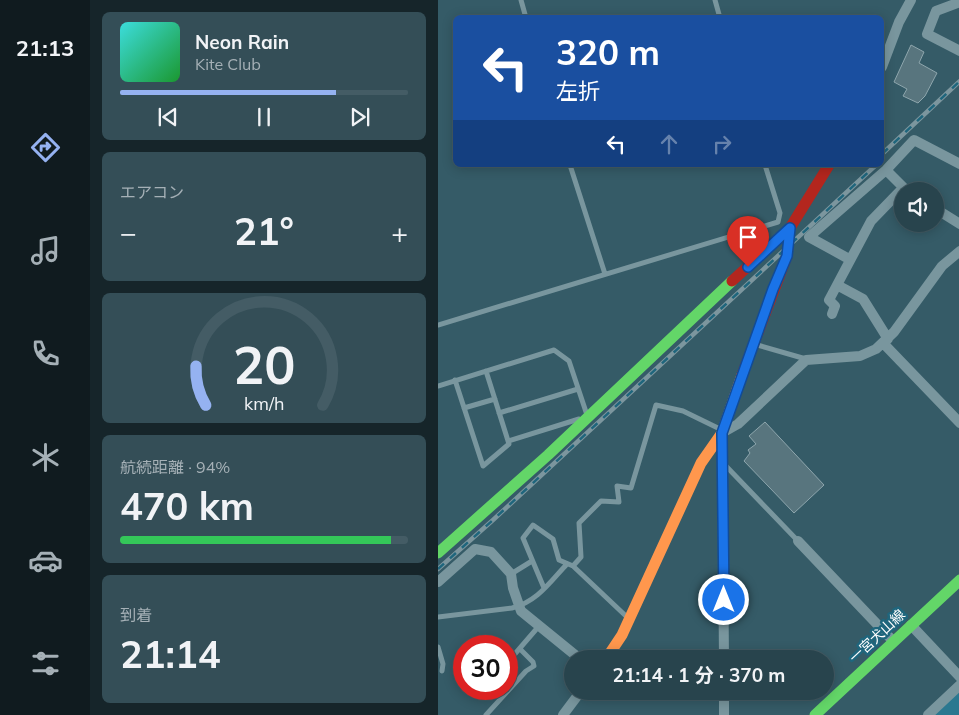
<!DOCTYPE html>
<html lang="ja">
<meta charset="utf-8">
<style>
body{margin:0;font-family:Mulish,"Noto Sans JP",sans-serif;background:#344e57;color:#f1f3f6;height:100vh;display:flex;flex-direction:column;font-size:19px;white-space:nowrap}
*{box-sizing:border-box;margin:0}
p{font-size:16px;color:#a5b0b6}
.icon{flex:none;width:28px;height:28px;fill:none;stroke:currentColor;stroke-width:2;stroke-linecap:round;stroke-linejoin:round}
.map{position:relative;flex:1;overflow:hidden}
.side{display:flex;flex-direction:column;gap:12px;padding:12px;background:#16252a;width:348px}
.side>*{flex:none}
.banner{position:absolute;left:15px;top:15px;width:431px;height:152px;border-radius:8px;box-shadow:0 2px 12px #0003,0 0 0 1px #445c65;background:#1a4fa0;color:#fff;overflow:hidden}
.tools{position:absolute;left:456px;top:182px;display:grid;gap:10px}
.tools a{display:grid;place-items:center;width:50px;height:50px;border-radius:50%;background:#28444d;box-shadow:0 2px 12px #0003,0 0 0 1px #445c65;font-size:25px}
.speed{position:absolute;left:15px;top:635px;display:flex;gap:10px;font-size:25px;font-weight:700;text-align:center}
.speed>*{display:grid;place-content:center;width:65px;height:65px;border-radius:50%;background:#28444d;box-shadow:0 2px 12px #0003,0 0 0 1px #445c65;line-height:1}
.speed .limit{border:8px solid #d22;background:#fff;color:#111}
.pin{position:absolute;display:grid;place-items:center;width:42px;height:42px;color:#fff;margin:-51px -21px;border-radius:50% 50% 50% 0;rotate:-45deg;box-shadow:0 0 5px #0007}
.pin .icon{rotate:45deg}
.me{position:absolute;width:55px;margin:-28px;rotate:0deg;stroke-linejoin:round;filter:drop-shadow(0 0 4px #0008)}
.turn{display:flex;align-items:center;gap:18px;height:105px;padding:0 20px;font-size:22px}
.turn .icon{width:65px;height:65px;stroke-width:2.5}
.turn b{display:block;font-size:35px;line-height:42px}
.lanes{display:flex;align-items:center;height:48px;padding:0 20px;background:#0003;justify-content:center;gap:25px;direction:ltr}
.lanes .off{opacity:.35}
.big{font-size:38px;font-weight:700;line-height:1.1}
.side .tile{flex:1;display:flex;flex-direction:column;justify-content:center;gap:8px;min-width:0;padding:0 18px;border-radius:8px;background:#344e57}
.side .dial{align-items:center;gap:0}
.dial svg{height:130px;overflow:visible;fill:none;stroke:#445c65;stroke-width:7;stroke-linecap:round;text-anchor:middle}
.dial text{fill:#f1f3f6;stroke:none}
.song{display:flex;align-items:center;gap:15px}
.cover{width:60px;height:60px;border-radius:8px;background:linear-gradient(135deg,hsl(180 70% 55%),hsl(130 70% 35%))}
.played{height:5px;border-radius:2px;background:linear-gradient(90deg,#95b2f1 75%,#445c65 75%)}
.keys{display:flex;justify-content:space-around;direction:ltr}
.heat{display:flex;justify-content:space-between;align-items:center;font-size:28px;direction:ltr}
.charge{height:8px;border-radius:4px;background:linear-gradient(90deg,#34c759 94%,#445c65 0)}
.trip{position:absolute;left:126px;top:650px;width:270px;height:50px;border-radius:25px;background:#28444d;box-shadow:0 2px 12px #0003,0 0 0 1px #445c65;font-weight:700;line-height:50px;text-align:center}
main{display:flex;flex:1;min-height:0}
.menu{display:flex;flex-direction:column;width:90px;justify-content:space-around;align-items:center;background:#101b1f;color:#a5b0b6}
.menu .icon{width:35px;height:35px}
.menu .selected{color:#95b2f1}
.menu b{font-size:22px;color:#f1f3f6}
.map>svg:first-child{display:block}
</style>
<main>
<nav class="menu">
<b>21:13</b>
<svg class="icon selected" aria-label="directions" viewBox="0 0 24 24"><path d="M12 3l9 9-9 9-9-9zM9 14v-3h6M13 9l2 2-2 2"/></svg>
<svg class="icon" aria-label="music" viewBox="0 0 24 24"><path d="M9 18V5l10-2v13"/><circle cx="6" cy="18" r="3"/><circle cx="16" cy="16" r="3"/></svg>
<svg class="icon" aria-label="phone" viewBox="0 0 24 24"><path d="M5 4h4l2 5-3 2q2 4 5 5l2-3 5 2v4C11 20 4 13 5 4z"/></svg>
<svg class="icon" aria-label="climate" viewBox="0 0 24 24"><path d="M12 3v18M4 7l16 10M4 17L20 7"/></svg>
<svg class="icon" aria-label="car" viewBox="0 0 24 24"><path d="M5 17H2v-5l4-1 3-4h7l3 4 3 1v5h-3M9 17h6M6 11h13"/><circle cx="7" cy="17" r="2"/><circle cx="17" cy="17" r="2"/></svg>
<svg class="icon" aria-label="filters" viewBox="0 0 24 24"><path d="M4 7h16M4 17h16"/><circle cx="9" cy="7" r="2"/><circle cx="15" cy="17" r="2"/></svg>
</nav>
<section class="side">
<div class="tile">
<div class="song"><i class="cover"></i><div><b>Neon Rain</b><p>Kite Club</p></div></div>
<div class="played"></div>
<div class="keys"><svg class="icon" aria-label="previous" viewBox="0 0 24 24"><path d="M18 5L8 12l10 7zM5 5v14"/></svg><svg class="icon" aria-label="pause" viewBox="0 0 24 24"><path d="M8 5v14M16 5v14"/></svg><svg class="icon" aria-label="next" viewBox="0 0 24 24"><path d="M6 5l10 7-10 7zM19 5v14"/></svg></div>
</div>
<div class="tile"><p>エアコン</p>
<div class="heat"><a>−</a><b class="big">21°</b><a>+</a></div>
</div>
<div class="tile dial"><svg viewBox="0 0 100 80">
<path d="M14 69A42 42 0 1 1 86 69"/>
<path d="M14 69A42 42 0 0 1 8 45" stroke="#95b2f1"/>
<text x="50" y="56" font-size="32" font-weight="700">20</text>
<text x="50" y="72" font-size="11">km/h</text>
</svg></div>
<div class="tile"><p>航続距離 · 94%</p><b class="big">470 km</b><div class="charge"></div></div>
<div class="tile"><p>到着</p><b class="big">21:14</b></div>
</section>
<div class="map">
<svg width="522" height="715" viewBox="0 0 522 715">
<rect width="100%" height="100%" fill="#355b67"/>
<path fill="#2b7890" d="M521 685V715H490Z"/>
<path fill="#58757e" stroke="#8ea6ad" d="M473 45 486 52 481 63 499 73 487 96 480 103 465 96 469 89 456 82Z
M327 422 386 485 356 513 306 461 312 453 310 450 318 444 311 436Z"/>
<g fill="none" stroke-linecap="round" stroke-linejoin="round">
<path stroke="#79969e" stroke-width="5" d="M83 0 88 18
M277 0 282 18
M132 165 167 274
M0 325 340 222 342 213 327 165
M316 344 368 359
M17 380 45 466 71 444 48 371
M0 386 116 350 131 361 149 415
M26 408 57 399
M61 413 140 389
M70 441 141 419
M286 464 360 541
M135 566 143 557 141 523 163 501 181 502 179 486 193 488 218 405 245 411 284 430
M73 574 94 561
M106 588 85 538 95 525 115 539 121 560 135 566 190 618
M0 617 74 608C99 602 112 582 129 564
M0 647 5 664 4 671
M69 663 101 626
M48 715 88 671 96 666 95 662 82 649"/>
<path stroke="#79969e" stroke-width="10" d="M522 2 498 11 489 34 522 51
M444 67 461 22 473 0
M448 170 469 191
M498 209 522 224
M411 259 371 237 448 170 476 140 522 164
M394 314 397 306 391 300 399 285
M450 339 425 299 399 285 433 221 465 188
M445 343 522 423
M360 541 455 641
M0 582 37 549 53 552 73 574 75 588 83 611 142 659
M473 625 522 677
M286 659 284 433 300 424 368 360 422 356 438 349 456 332 504 266 522 251
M286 691V715
M125 715 143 691
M490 715 522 685"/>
<path stroke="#63d668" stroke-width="11" d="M0 553 110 455 294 281
M377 715 522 580"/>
<path stroke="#ff974d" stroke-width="11" d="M168 659 184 635 263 463 284 433 304 375"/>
<path stroke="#b3261e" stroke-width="11" d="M294 281 352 228 391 165
M304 375 349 256 352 228"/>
<g stroke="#7c969e" stroke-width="4.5">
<path id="rail" d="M444 154 522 81
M0 569 55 520 438 165"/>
</g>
<use href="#rail" stroke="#1f667d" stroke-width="2.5" stroke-dasharray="8" stroke-linecap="butt"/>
</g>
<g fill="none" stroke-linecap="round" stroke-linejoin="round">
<g stroke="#114b97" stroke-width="12">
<path id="route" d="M286 600 284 433 335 289 349 256 352 228 310 267"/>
</g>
<use href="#route" stroke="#1a73e8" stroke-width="9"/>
</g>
<g text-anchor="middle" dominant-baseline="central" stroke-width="5" stroke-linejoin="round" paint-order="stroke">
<g font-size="14" fill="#fff" stroke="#1f667d">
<text transform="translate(439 636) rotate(-43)">一宮犬山線</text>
</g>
</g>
</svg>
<div class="tools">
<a><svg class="icon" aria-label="sound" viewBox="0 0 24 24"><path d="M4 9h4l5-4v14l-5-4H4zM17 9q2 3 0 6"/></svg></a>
</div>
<div class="speed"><div class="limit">30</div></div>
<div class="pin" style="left:310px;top:267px;background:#d93025"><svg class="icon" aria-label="arrive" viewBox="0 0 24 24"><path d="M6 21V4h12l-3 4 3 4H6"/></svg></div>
<svg class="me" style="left:286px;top:600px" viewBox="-20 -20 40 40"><circle r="17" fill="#1a73e8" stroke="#fff" stroke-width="3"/><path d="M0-11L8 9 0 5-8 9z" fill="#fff"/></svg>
<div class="trip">21:14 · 1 分 · 370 m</div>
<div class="banner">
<div class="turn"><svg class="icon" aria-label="left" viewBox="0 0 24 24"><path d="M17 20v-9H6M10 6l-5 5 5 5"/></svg><div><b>320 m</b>左折</div></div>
<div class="lanes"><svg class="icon" aria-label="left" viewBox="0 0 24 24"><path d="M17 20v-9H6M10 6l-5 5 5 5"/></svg><svg class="icon off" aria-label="ahead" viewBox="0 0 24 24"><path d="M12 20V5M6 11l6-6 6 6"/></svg><svg class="icon off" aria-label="right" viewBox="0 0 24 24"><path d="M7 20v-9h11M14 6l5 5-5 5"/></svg></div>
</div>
</div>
</main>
